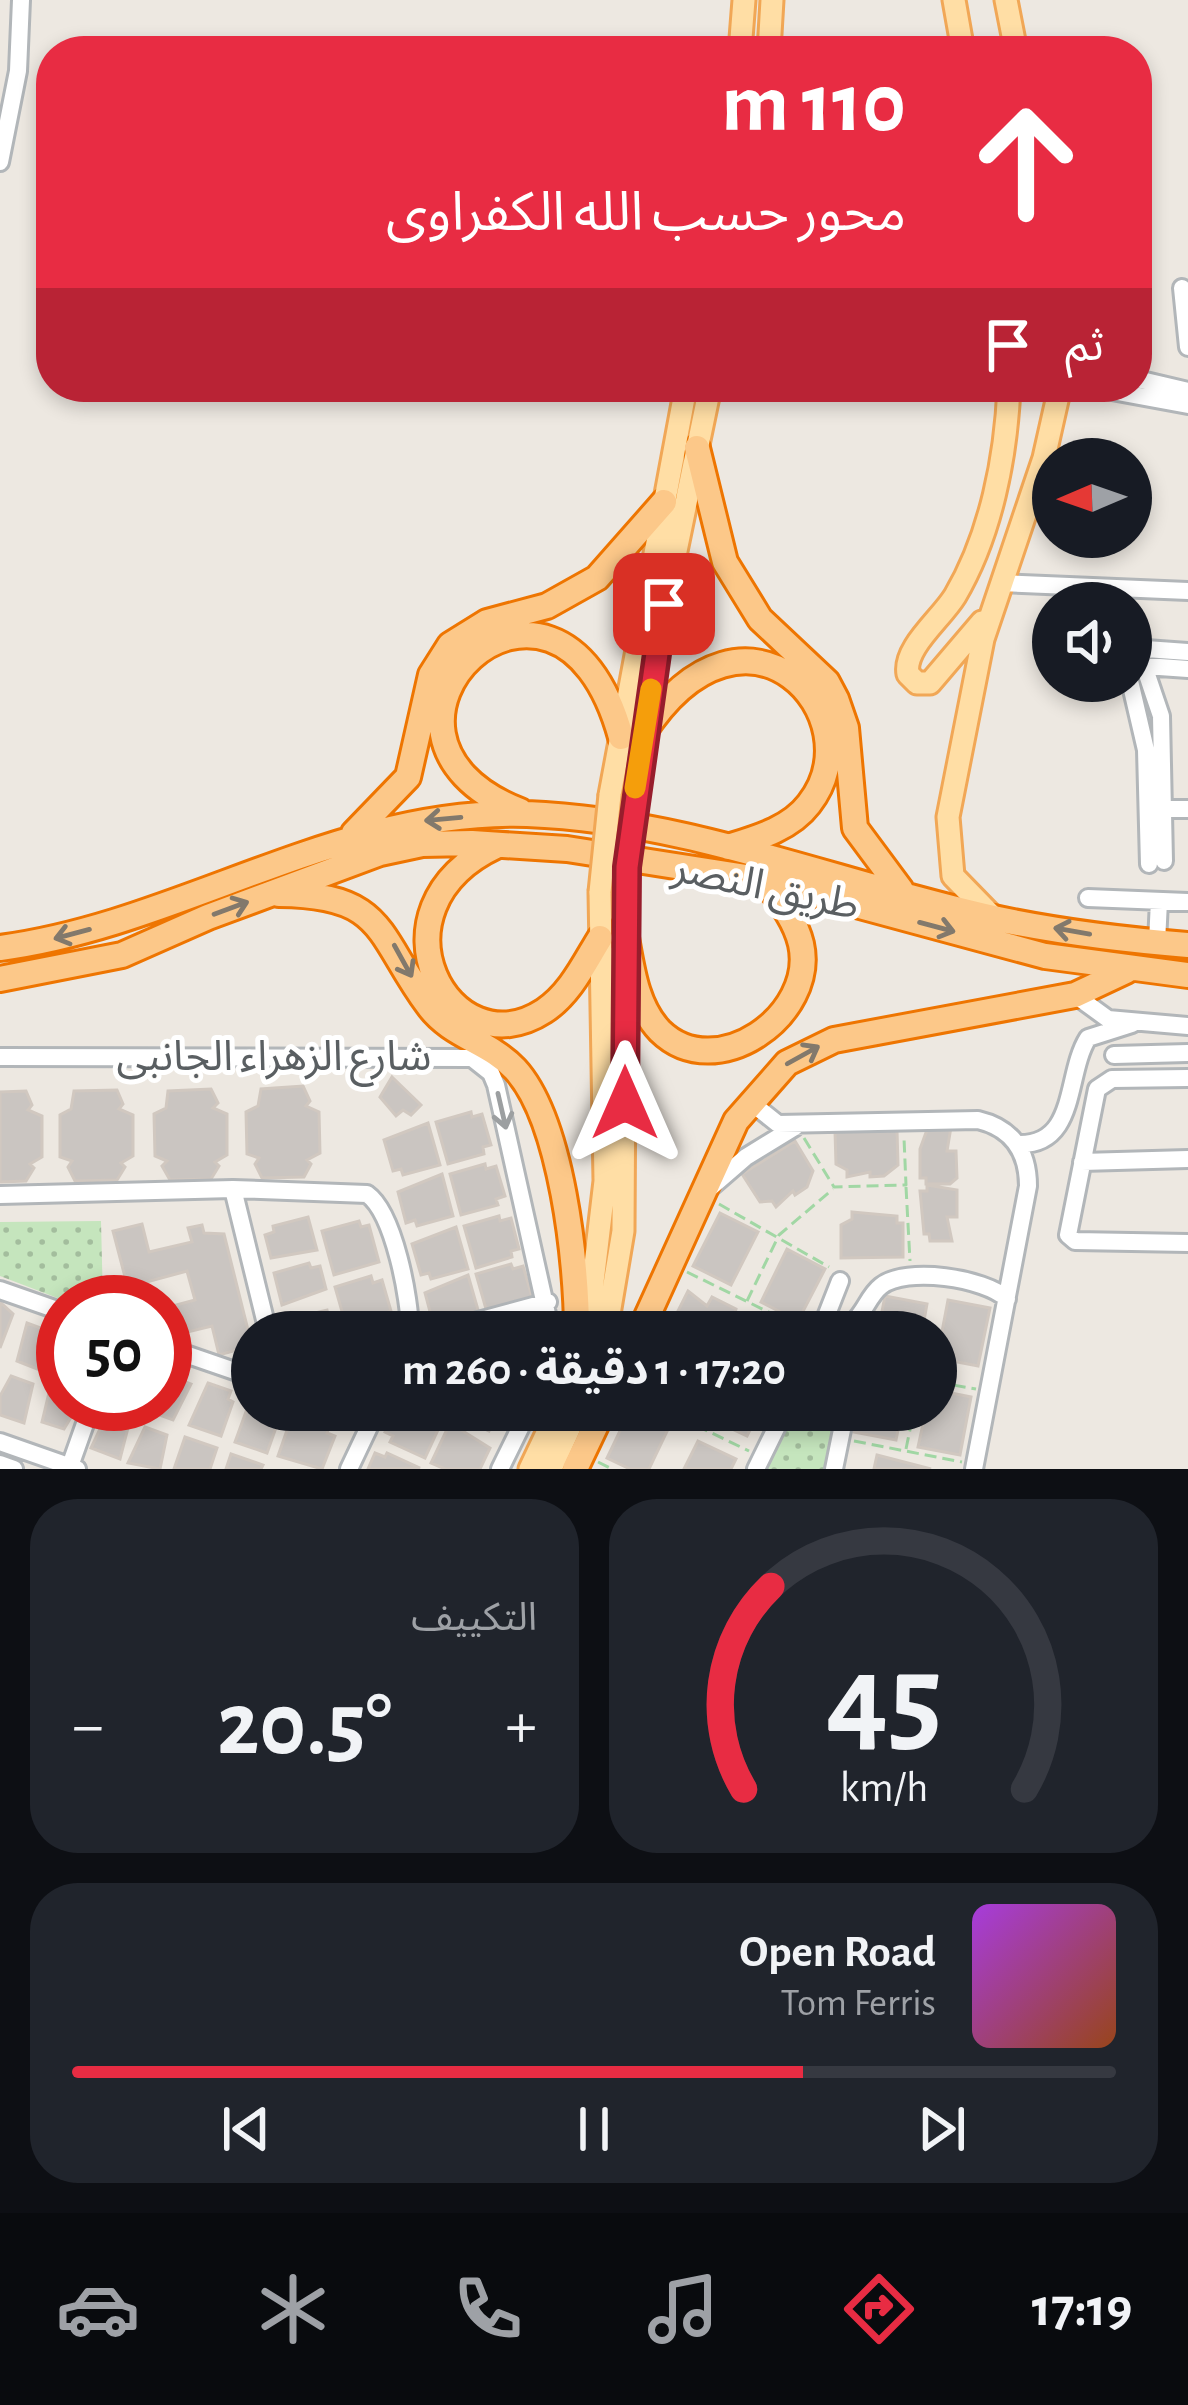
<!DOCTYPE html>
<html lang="ar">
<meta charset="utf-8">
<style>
body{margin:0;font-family:"Alegreya Sans","Noto Sans Arabic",sans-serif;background:#20242c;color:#f1f3f6;direction:rtl;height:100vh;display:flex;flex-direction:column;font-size:45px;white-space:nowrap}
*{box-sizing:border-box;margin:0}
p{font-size:39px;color:#9ea1a6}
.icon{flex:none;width:66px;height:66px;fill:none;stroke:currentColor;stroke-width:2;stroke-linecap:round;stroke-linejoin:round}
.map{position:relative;height:1469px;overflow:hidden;direction:ltr}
.panel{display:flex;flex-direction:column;gap:30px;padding:30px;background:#0d0f14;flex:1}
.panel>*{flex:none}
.hud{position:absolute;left:36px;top:36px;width:1116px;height:366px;border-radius:48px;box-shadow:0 6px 18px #0003;direction:rtl;background:#e82c43;color:#fff;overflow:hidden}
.needle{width:78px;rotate:268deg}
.controls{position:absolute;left:1032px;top:438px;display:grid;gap:24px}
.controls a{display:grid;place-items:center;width:120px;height:120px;border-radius:50%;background:#171b24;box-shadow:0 6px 18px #0003;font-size:60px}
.speed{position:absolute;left:36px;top:1275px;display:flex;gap:24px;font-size:60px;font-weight:700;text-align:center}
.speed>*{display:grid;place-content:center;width:156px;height:156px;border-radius:50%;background:#171b24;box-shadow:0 6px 18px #0003;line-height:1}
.speed .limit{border:18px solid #d22;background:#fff;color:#111}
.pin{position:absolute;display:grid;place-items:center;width:102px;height:102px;color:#fff;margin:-51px;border-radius:24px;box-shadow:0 6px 18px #0006}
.me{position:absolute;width:132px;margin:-66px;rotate:0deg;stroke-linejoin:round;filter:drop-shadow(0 0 9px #0008)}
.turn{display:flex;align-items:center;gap:42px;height:252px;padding:0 48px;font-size:54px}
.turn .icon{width:156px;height:156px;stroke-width:2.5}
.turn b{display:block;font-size:84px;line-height:102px}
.then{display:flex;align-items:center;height:114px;padding:0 48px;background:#0003;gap:24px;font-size:45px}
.big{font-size:90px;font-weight:700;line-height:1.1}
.panel .tile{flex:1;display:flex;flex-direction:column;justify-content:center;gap:18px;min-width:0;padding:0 42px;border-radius:48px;background:#20242c}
.panel .dial{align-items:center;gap:0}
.dial svg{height:312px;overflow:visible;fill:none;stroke:#363941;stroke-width:7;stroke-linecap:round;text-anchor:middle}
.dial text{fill:#f1f3f6;stroke:none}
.song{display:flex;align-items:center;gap:36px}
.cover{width:144px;height:144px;border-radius:18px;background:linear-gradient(135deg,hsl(280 70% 55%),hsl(20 70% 35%))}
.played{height:12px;border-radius:6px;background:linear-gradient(90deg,#e82c43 70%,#363941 70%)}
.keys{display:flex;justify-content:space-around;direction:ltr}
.heat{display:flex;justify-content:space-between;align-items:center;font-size:66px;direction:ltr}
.panel .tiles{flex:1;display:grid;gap:30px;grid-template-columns:1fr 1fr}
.tile:last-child{grid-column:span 2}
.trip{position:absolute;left:231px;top:1311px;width:726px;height:120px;border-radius:60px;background:#171b24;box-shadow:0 6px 18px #0003;font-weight:700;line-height:120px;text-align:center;direction:rtl}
.tabs{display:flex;height:192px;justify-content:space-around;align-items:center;background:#090b0e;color:#9ea1a6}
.tabs .icon{width:84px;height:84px}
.tabs .current{color:#e82c43}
.tabs b{font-size:54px;color:#f1f3f6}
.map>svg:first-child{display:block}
</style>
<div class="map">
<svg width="1188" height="1469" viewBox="0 0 1188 1469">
<defs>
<pattern id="garden-dots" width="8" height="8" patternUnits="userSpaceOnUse" patternTransform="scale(3)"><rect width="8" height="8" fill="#c5e5bd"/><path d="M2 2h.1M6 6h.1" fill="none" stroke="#a3bd9d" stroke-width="1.8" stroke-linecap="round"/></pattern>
</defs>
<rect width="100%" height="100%" fill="#ede8e1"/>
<path fill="url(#garden-dots)" d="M101 1221 103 1302H68L0 1276V1222Z
M791 1410H841L829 1469H761Z"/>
<path fill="#cac5c1" stroke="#d1c8c0" stroke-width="3" d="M392 1077 421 1105 411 1115 403 1110 396 1116 380 1097Z
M303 1086 310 1101 306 1106 319 1112 320 1153 307 1160 311 1164 304 1177 262 1178 255 1164 259 1158 247 1154 246 1112 258 1106 261 1089Z
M211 1089 218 1103 213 1108 227 1114V1155L215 1162 219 1166 211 1179 170 1180 162 1166 167 1161 155 1156 154 1114 166 1108 168 1091Z
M117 1090 123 1104 119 1109 133 1115V1156L121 1163 125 1167 117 1180 75 1181 68 1167 72 1161 60 1157V1115L71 1109 74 1091Z
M26 1091 32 1105 28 1110 42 1116V1157L30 1164 34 1168 26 1181 0 1182V1092Z
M471 1112 472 1117 482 1114 491 1145 483 1147 484 1154 448 1164 436 1122Z
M428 1123 440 1165 403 1175 401 1169 393 1171 384 1140Z
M928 1127H951L947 1151H956L957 1178 950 1184H926V1178H920V1149Z
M897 1130 898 1165 884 1176 870 1177V1172L847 1177V1170L836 1164 835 1131Z
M795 1141 813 1171 807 1187 795 1195 793 1191 776 1207 772 1201 760 1202 742 1174Z
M485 1164 486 1169 496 1166 505 1196 496 1199 498 1205 461 1215 450 1174Z
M442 1174 453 1216 417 1226 415 1220 406 1223 398 1192Z
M927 1185 957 1190V1217H947L952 1241H930L929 1234H924L920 1191H927Z
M852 1212 897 1216V1223H903V1257L841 1258V1225L852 1219Z
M720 1213 758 1232 731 1285 693 1266Z
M499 1216 500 1221 511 1218 519 1249 511 1251 512 1257 476 1268 464 1226Z
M308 1217 317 1250 271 1258 265 1235 274 1232 273 1226Z
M359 1221 361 1227 369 1225 379 1262 334 1275 322 1231Z
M142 1224 149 1252 192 1242 188 1228 202 1225 204 1233 224 1234 252 1346 219 1355 212 1326 171 1336 165 1308 195 1300 187 1271 143 1283 125 1277 113 1231Z
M456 1227 468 1269 431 1279 429 1273 421 1275 412 1244Z
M787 1249 825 1269 798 1321 761 1302Z
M309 1263 311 1268 320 1266 326 1289 282 1305 274 1273Z
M511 1264 513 1269 523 1266 532 1297 523 1299 525 1306 488 1316 476 1274Z
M468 1275 480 1317 443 1327 442 1321 433 1323 425 1293Z
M371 1276 373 1283 382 1280 391 1311 347 1329 335 1287Z
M688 1291 707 1306 712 1297 736 1309 730 1332H699L682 1320 684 1315 678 1311Z
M885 1296 927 1304 922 1332H878Z
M948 1300 990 1308 978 1366 937 1358Z
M0 1302 13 1314 0 1348Z
M327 1310 332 1332H289L286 1320Z
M746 1314 770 1327 767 1332H731Z
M501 1316 537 1322 536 1332H488L490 1319Z
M27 1323 57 1334 40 1370 17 1361Z
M165 1374 191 1384 173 1420 151 1412 150 1405 165 1404Z
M11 1376 33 1384 24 1423 0 1415V1396Z
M53 1376 63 1380V1404H79L64 1429 42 1422Z
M208 1383 231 1391 228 1399 233 1402 221 1436 189 1425Z
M936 1390 971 1397 960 1455 918 1447 926 1410H936Z
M252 1407 276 1410 279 1419 267 1453 235 1442 247 1409Z
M395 1410H424L443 1419 425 1458 390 1442 393 1436 385 1432Z
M456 1410H508L500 1428 492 1425 489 1431 454 1414Z
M630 1410H644L671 1423 649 1469H630L607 1458Z
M713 1410H760L747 1436 709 1418Z
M859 1410H902L896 1440 854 1432Z
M108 1412 130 1420 120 1459 91 1448Z
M293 1413 329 1426 327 1433 335 1436 322 1469 278 1456Z
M450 1423 490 1448 480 1469H445L431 1463Z
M145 1427 167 1435 160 1469 128 1463Z
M185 1437 217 1448 210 1469H174Z
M698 1441 736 1459 731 1469H684Z
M375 1453 385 1457 387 1453 420 1468 368 1469Z
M231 1454 263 1465 261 1469H226Z
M877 1455 931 1469H874Z"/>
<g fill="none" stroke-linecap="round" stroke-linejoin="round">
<g stroke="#b2b6b9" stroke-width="22">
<path id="minor" d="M0 162 18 71 21 0
M1182 288 1188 347
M1137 379 1188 391
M1059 391 1101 389 1188 405
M1001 583 1188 591
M1132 648 1188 652
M1138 648 1161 716 1164 861
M1131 665 1188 669
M1130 681 1146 750 1149 864
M1156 809H1188
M1088 898 1188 902
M1157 942 1159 901
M1075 995 1108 1019 1188 1026
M1114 1055 1188 1053
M0 1057 472 1058 491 1073 496 1085 551 1332
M1188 1078 1112 1079 1097 1089 1068 1235 1075 1241 1188 1243
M749 1101 778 1124 978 1120C1012 1128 1028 1151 1028 1186L974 1469
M1018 1144C1078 1146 1065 1074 1088 1038L1132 1024
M1082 1162 1188 1159
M233 1189 268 1332
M709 1189 746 1157 795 1127
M0 1195 233 1189 367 1194C394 1213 410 1299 410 1332
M0 1290 63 1312
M822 1327 852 1323C865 1313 868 1296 881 1286 906 1266 985 1278 1007 1299
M437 1332 548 1302
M820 1332 840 1281
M165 1347 252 1377
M347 1410 373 1419
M0 1442 77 1469
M0 1464 14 1469
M69 1469 92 1404
M349 1469 377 1410
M500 1469 529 1410
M756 1469 785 1410
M834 1469 846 1410"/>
</g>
<g stroke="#f1a756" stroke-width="27">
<path id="major" d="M954 0 963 51
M1006 0 1016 51
M740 51 744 0
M769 51 772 0
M982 622 930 683H917L908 674C903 648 941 619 955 596 991 535 1006 457 1009 387
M610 795 686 387
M634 795 665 604 710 387
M991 915 953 876 948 817 983 639 1044 458 1060 387
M587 1332 605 1181 600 892
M606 1332 623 1231 625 897
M530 1469 558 1410
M551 1469 578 1410"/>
</g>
<g stroke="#ee7501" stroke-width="30">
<path id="highway" d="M697 448 725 562 760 619 827 682 836 699 846 728 855 828 901 890
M643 733C747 574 877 717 809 804 790 829 757 838 728 847
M520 811C321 733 557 504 621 737
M354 833 408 777 431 675 450 645 487 622 547 606 597 578 664 502
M496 846C362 909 450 1072 544 1011 570 994 584 964 600 938
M279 894C386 895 376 934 428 1005 451 1037 489 1041 515 1069 562 1120 577 1264 577 1332
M624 927C631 962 634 1004 660 1031 716 1086 817 1015 801 944 795 919 779 900 764 880
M0 948C182 924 338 808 527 814 689 820 842 885 998 919 1060 932 1125 940 1188 945
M0 979 122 955 208 917 380 853 422 844 472 843 567 849 764 880 1045 956 1188 975
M640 1332 736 1121 787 1063 834 1040 1075 995 1126 971
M575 1469 603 1410"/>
</g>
<path stroke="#a1d7a4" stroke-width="3" stroke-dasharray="12 6" stroke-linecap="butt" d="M804 1138 834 1187 906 1185 904 1138
M906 1187 910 1261
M719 1204 829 1267
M687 1272 807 1331
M747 1301 779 1235 833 1189
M664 1320 688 1332
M936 1382 976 1389
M664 1410 749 1451
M854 1441 962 1462
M906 1449 914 1410
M598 1462 612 1469"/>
<use href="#minor" stroke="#fff" stroke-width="16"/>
<use href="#major" stroke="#ffdea5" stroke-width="21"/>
<use href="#highway" stroke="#fcc889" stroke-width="24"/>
<g stroke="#f1a756" stroke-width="27" stroke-linecap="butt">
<path id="major-bridge" d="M600 892 610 795
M625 897 634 795"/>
</g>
<use href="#major-bridge" stroke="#ffdea5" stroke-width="21"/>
</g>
<defs><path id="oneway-shaft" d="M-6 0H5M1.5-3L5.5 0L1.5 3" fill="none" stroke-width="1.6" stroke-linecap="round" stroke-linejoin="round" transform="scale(3)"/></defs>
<g stroke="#82796c">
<use href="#oneway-shaft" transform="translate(443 819) rotate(175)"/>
<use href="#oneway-shaft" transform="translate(231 908) rotate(-20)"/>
<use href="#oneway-shaft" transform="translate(937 927) rotate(15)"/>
<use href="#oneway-shaft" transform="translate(1072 931) rotate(-170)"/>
<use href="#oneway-shaft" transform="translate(72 934) rotate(165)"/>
<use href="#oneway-shaft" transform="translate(403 961) rotate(61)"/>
<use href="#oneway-shaft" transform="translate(803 1055) rotate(-29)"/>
</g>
<use stroke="#9c9fa1" href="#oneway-shaft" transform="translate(502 1111) rotate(77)"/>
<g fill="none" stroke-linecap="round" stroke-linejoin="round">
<g stroke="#971d2c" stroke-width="30">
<path id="route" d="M625 1103 627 867 664 604"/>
</g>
<use href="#route" stroke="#e82c43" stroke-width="21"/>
<path stroke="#f59e0b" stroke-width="21" d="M635 788 651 689"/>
</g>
<g text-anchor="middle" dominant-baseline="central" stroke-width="10" stroke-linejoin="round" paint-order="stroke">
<g font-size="42" fill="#5a5f62" stroke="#fff">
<text transform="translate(766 887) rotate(12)">طريق النصر</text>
<text x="274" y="1057">شارع الزهراء الجانبى</text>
</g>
</g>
</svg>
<div class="controls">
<a><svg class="needle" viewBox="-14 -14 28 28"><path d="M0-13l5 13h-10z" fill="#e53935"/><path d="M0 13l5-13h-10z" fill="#9ea1a6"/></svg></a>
<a><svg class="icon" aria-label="sound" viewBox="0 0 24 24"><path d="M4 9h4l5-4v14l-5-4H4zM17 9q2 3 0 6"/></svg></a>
</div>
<div class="speed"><div class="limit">50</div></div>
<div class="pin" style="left:664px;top:604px;background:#d93025"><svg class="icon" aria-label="arrive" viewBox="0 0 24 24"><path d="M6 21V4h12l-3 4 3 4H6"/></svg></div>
<svg class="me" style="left:625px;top:1103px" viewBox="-20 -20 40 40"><path d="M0-17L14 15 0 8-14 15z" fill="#e82c43" stroke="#fff" stroke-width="4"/></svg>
<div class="trip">17:20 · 1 دقيقة · 260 m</div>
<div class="hud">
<div class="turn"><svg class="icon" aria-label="ahead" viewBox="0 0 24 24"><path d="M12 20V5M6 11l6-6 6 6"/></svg><div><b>110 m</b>محور حسب الله الكفراوى</div></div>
<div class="then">ثم<svg class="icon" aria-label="arrive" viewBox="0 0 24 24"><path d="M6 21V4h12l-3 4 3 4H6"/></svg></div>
</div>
</div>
<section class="panel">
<div class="tiles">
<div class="tile dial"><svg viewBox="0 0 100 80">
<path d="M14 69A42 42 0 1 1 86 69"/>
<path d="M14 69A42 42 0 0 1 21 17" stroke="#e82c43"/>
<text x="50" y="56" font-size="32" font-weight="700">45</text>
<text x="50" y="72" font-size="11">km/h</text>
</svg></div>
<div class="tile"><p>التكييف</p>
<div class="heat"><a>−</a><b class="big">20.5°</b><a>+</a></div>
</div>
<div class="tile">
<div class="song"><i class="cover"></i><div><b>Open Road</b><p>Tom Ferris</p></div></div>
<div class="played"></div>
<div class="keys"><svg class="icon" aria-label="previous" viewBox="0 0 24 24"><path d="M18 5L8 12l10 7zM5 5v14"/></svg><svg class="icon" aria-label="pause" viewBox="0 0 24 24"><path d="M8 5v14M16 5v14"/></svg><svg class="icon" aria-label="next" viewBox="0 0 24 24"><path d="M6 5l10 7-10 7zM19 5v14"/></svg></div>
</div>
</div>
</section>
<nav class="tabs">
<b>17:19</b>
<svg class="icon current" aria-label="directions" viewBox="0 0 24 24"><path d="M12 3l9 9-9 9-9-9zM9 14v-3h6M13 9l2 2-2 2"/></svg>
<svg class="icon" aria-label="music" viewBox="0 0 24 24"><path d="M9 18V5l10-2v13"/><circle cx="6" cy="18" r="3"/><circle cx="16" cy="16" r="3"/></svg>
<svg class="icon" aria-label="phone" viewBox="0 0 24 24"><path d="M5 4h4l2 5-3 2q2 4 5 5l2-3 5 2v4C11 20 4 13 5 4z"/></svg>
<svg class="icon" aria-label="climate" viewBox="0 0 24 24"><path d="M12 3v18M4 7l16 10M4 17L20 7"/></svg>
<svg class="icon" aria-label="car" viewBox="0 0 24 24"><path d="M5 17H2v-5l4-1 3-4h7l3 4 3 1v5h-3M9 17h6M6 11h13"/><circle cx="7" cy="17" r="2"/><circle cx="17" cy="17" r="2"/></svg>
</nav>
